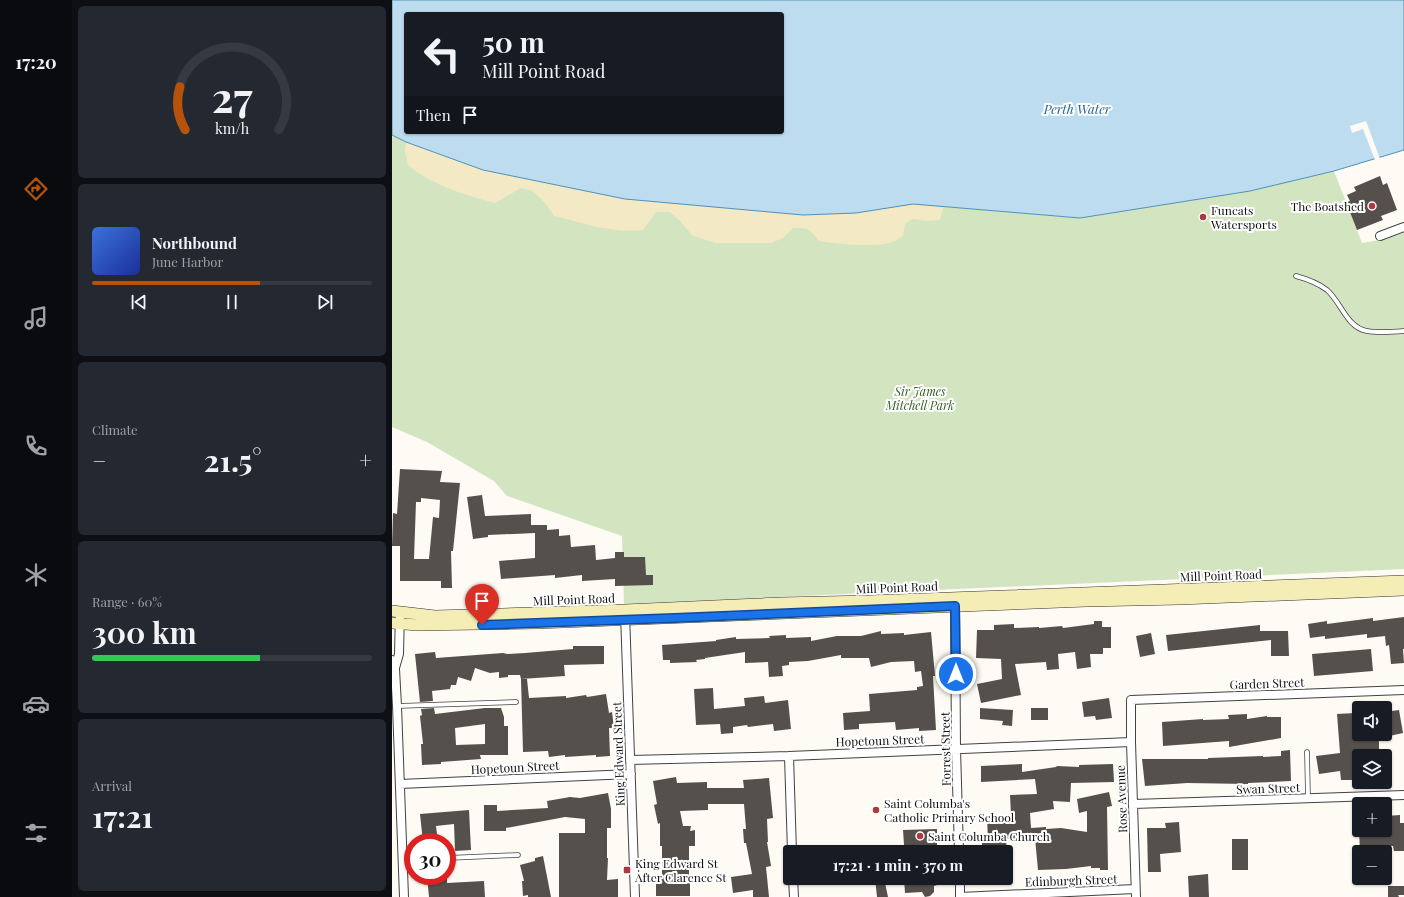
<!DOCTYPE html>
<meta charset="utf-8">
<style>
body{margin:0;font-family:"Playfair Display",serif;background:#242831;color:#f1f3f6;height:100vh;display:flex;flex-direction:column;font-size:15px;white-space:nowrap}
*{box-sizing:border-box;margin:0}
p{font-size:13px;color:#9ea1a6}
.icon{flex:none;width:22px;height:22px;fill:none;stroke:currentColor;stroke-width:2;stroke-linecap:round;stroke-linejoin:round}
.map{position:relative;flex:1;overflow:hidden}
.sheet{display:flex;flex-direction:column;gap:6px;padding:6px;background:#0d0f14;width:320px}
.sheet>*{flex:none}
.banner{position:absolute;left:12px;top:12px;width:380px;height:122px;border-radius:4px;box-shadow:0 1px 3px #0004;background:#171b24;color:#f1f3f6;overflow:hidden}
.tools{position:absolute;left:960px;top:701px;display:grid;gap:8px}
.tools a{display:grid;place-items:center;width:40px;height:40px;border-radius:4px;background:#171b24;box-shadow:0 1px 3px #0004;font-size:20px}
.speed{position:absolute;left:12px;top:833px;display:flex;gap:8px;font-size:20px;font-weight:700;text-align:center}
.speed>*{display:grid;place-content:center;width:52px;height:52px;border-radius:50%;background:#171b24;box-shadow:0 1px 3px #0004;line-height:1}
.speed .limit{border:6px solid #d22;background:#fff;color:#111}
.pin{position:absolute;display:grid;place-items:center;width:34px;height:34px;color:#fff;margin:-41px -17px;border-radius:50% 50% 50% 0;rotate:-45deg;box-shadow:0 0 4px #0007}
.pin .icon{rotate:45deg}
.me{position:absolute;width:44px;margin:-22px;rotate:0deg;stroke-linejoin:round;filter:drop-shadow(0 0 3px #0008)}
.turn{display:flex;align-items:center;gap:14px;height:84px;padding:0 12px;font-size:18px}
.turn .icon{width:52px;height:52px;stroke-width:2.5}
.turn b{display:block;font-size:28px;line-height:34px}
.then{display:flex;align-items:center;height:38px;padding:0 12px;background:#0003;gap:8px;font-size:15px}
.big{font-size:30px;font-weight:700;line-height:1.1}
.sheet .widget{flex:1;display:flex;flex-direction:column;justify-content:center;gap:6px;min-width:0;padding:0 14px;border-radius:6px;background:#242831}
.sheet .dial{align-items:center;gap:0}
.dial svg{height:104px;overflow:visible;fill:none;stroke:#363941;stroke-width:7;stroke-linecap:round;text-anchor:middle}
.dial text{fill:#f1f3f6;stroke:none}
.song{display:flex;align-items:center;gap:12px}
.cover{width:48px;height:48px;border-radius:6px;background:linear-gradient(135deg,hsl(220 70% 55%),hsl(230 70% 35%))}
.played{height:4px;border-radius:2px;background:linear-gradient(90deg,#b45309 60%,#363941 60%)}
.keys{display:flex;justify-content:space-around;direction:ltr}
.heat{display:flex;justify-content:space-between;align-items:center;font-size:22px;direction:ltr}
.charge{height:6px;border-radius:3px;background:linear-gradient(90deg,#34c759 60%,#363941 0)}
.trip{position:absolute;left:391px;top:845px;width:230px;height:40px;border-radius:4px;background:#171b24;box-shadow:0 1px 3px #0004;font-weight:700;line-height:40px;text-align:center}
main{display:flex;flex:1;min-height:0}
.tabs{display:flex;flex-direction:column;width:72px;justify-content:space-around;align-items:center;background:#090b0e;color:#9ea1a6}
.tabs .icon{width:28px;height:28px}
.tabs .selected{color:#b45309}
.tabs b{font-size:18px;color:#f1f3f6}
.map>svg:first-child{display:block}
</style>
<main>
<nav class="tabs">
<b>17:20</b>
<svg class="icon selected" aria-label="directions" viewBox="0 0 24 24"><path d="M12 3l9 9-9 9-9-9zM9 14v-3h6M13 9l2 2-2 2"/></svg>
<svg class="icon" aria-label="music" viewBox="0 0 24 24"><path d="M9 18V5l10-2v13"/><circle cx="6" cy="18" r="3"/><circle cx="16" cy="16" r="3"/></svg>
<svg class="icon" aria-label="phone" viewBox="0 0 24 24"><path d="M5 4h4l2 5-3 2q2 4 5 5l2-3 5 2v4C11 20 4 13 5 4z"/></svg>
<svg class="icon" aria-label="climate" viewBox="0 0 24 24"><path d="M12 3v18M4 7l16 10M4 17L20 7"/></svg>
<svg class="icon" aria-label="car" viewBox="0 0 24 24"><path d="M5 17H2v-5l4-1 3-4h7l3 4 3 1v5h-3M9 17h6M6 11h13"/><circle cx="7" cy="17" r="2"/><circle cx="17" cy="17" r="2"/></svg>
<svg class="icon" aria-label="filters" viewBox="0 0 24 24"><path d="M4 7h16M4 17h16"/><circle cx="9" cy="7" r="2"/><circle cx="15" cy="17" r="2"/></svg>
</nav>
<section class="sheet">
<div class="widget dial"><svg viewBox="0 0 100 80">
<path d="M14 69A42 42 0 1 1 86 69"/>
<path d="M14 69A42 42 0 0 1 10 36" stroke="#b45309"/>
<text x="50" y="56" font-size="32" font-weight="700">27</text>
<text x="50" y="72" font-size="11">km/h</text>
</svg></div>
<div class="widget">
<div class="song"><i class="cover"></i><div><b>Northbound</b><p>June Harbor</p></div></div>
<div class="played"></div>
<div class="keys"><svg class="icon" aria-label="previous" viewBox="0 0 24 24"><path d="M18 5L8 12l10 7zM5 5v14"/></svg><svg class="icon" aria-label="pause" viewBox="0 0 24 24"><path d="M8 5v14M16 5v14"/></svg><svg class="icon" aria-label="next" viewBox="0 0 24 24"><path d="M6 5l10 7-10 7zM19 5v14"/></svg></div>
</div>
<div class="widget"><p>Climate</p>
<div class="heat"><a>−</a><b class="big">21.5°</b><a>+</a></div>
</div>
<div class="widget"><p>Range · 60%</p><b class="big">300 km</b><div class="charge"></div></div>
<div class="widget"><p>Arrival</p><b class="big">17:21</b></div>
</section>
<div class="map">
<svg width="1012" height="897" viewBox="0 0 1012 897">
<rect width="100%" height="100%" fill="#fdfbf3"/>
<path fill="#d3e4c0" d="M0 135 14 142 521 204 688 218 858 191 942 171 970 243 993 239 1012 232V569L232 604 230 536 115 496 102 481 35 442 0 427Z"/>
<path fill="#f3e9c5" d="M14 142 91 170 233 199 411 215 464 213 521 204 552 206 548 220 536 221 520 219 513 224 511 236C508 238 504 241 500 242 484 248 445 244 427 241 418 230 417 227 401 228L391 238 379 243H324L301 236 288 221 278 212H264L251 230C222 234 191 223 162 216L153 203 141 191 129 188 103 203C80 197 56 190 35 178 28 175 22 170 16 165L13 151Z"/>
<path fill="#bddcef" stroke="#4e91bc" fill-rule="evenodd" d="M0 0H1012V150L942 171 858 191 688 218 521 204 464 213 411 215 233 199 91 170 14 142 0 135ZM14 14H390V132H14Z"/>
<path fill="#fdfbf3" d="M974 121 988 159 983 160 971 129 960 133 958 126Z"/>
<path fill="#56504d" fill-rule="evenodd" d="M988 176 991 185 995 183 1005 210 989 216 991 220 965 230 954 202 958 201 955 195 964 191 962 187Z
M8 469 50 471 48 482 68 483 61 551H59L60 588H49V581H8V546H0L1 513 5 514ZM29 498 48 500 47 518 41 517 37 559H22L24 502H29Z
M90 495 93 516 139 514V525H155V530L167 529V536L178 535 179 547 203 545 204 560 223 558V552H232V557H253L254 575H261V585L223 586V579L190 581V575L163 578V575L109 579 107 561 143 558V533L96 535V537L81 539 75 497Z
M1012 617V649H1011L1012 663 999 664 997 645 994 646 993 636 975 638V634L933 639V636L918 638 916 624 935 621V624L981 618V621Z
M702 621H710V627H719V648H711V654H698L699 667 685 669 683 652 666 654 667 669 655 670 654 662 623 664 629 695 589 703 585 684 610 679 609 659 584 658 585 630H602V625L622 624V628L647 627V628L670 626 671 628 702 624Z
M868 625V631H896L897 656H879V640L776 651 774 635Z
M489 631V634L512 633V635L539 632 543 676H541L544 730 527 731V728L504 730 503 722 467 724V729L452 730 451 713 478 711 477 694 525 690V687L531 686 529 671 523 672 522 661 499 662 479 667 477 658H449V655L416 661 397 662V665L390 666 391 676 377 677 376 662 353 663V652L313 658V659L304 660 305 662 278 663V660H271L270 645 324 641V640L344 637V639L378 638 377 636 394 635V638L419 637V641L445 636H469Z
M759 633 763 654 748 657 744 636Z
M181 646H212V664L172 665 173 676 129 679 128 675H116V677L107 678V672L98 673 83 668 79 681 66 677 64 685H59L58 689 40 691 41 701 28 702 23 654 43 652 44 658 111 653 115 654 133 653 181 649Z
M979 649 981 671 922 676 920 654Z
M129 679H135L137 698 174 696V698L194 695 195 697 214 694 217 713 220 712 222 728H217L218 756 204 757V755L173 757V755L157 757 156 751 131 752Z
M321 688 322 709 353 706 352 698 372 696 373 703 396 700 399 729 382 731 381 724 356 727 355 725 341 727V733L329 734 328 724 304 725 302 689Z
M717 698 720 718 704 720 703 716 692 717 690 702Z
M42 708 43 714 93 708H109L112 717V726H116V755H88L89 759 49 762V764L30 765 29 744H31L28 716 30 715 29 709ZM93 724V744L64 745 63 728Z
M588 708 621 710 620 726 610 725 611 721 588 719Z
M639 708H656V720H639Z
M1007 710 1011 733 993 737V712Z
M963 713 965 734H987V756H966V780H949L948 771 927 774 924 756 948 753 945 714Z
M855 714V719L875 716V717H889V738L837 747V741L771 746 770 722 811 719V720L837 719 836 715Z
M898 750 899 781 856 783V784L795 783 753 786 750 759H816V758L871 756V757L889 756V751Z
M630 764V772L664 767 665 766 687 767V765L721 764 722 782 679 783 678 802 661 801 662 809 638 813 639 828 654 827V829L669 828 695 832V811L687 813 685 799 717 792 720 806 715 807 716 870H708V868H699V866L674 869 646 870 643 838 614 839 615 852H590V842H596L595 816 619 815 618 795 645 794 643 779 589 782V766Z
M284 777 285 783 315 782V788H352L351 780 377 778 381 818 375 819 376 842H375L379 866 374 867 377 897H361V890L341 893 339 877 360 874 354 843H352L351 829H354L352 804H316V810L288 811 291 826H299L298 831 303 830V846H297V876H298V896H264V877H270V846H268V823L266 824 262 805 265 804 261 781Z
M216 793 219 809V828H215V858H216L215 880 226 879V897H167V833H193V819L173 817 114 828V831H92V805H105V811L156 808 155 801 178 797 188 798Z
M77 810 79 850 63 851 62 824 44 826 46 842H31L28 814Z
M1008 815V823H1012V851H1002L1001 846H986V852H968L967 830H993V816Z
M787 822 789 852 768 854 769 872H756L755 828H774L773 823Z
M545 829V852H525V845H512L511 830Z
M840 839H856V870H840Z
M151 856 159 897H136V895L131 896 130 881H132L128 865 143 861V858Z
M816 874 817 897H797L796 876Z
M35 876H48V878H55V883L92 881 93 897H37Z
M483 878H492L496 897H485Z
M526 878H545V885L542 886V892L538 896 533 897 530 892 513 893 512 879Z
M996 886H1012V895H1006L1007 897H996Z"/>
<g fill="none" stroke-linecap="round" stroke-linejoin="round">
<g stroke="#424242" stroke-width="5.5">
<path id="service" d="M904 276C915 279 926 283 935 290 949 302 955 328 975 331 986 333 1000 332 1012 331
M5 706 124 702
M915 752 916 798
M55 858 126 855
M11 859H21"/>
</g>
<g stroke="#424242" stroke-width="10">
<path id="minor" d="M988 236 1012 227
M563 601 564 749 567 852
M233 614 243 897
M0 660 3 669 5 706 12 897
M3 668 7 654 8 612
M397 756 400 852
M238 760 397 756 739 742
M8 784 239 774
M741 804 1012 795
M401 878 402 897
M568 878V897
M568 897 743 889
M744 897 739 742V700L1012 690"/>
</g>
<g stroke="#313131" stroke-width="12">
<path id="secondary" d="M0 611 43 616 77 615 233 610 389 603 476 601 1012 581
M0 623 25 625 145 623 694 601 788 599 1012 590"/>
</g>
<use href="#service" stroke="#fff" stroke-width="4"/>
<use href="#minor" stroke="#fff" stroke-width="8"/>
<use href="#secondary" stroke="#f5edb6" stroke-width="11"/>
</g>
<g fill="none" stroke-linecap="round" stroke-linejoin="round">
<g stroke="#114b97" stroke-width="10">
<path id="route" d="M90 625 283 618 563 606 564 674"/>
</g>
<use href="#route" stroke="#1a73e8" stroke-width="7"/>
</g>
<g fill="#ae383f" stroke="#fff" stroke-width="1.5">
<circle cx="980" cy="206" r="4"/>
<circle cx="811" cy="217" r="4"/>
<circle cx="484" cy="810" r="4"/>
<circle cx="528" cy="836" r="4"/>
<rect x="231" y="866" width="8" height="8" rx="2"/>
</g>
<g text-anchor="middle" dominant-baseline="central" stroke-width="4" stroke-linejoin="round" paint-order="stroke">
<g font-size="12" fill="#0f0f0f" stroke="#fff" text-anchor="start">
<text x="972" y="206" text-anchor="end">The Boatshed</text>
<text x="819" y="210">Funcats<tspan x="819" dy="14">Watersports</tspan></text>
<text x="492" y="803">Saint Columba's<tspan x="492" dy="14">Catholic Primary School</tspan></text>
<text x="536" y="836">Saint Columba Church</text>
<text x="243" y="863">King Edward St<tspan x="243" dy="14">After Clarence St</tspan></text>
</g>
<g font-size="12" font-style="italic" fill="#335f27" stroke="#fff">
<text x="528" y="391">Sir James<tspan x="528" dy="14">Mitchell Park</tspan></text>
</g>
<g font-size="12" fill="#0f0f0f" stroke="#fff">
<text transform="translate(829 575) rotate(-2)">Mill Point Road</text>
<text transform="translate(505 587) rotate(-2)">Mill Point Road</text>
<text transform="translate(182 599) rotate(-2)">Mill Point Road</text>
<text transform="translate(875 683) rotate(-2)">Garden Street</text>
<text transform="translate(488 740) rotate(-2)">Hopetoun Street</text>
<text transform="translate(553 749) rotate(-91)">Forrest Street</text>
<text transform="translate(226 754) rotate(-92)">King Edward Street</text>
<text transform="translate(123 767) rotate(-3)">Hopetoun Street</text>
<text transform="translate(876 788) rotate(-2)">Swan Street</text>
<text transform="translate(729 799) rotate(-92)">Rose Avenue</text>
<text transform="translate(679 880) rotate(-2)">Edinburgh Street</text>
</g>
<g font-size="13" font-style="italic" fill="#286491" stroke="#fff">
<text x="685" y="108">Perth Water</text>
</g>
</g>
</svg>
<div class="tools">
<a><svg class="icon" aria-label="sound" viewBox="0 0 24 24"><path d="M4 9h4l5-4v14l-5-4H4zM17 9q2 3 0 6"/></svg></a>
<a><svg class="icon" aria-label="layers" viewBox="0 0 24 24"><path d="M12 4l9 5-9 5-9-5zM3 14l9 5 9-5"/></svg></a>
<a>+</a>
<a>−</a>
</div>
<div class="speed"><div class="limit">30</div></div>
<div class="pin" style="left:90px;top:625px;background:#d93025"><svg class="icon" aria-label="arrive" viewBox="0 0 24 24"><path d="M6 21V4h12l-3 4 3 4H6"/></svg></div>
<svg class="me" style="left:564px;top:674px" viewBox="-20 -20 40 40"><circle r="17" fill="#1a73e8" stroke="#fff" stroke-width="3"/><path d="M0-11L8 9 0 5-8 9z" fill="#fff"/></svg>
<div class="trip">17:21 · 1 min · 370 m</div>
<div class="banner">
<div class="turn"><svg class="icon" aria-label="left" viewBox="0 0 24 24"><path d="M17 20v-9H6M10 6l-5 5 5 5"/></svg><div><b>50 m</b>Mill Point Road</div></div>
<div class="then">Then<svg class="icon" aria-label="arrive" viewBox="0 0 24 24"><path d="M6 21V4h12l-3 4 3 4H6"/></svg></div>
</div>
</div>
</main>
